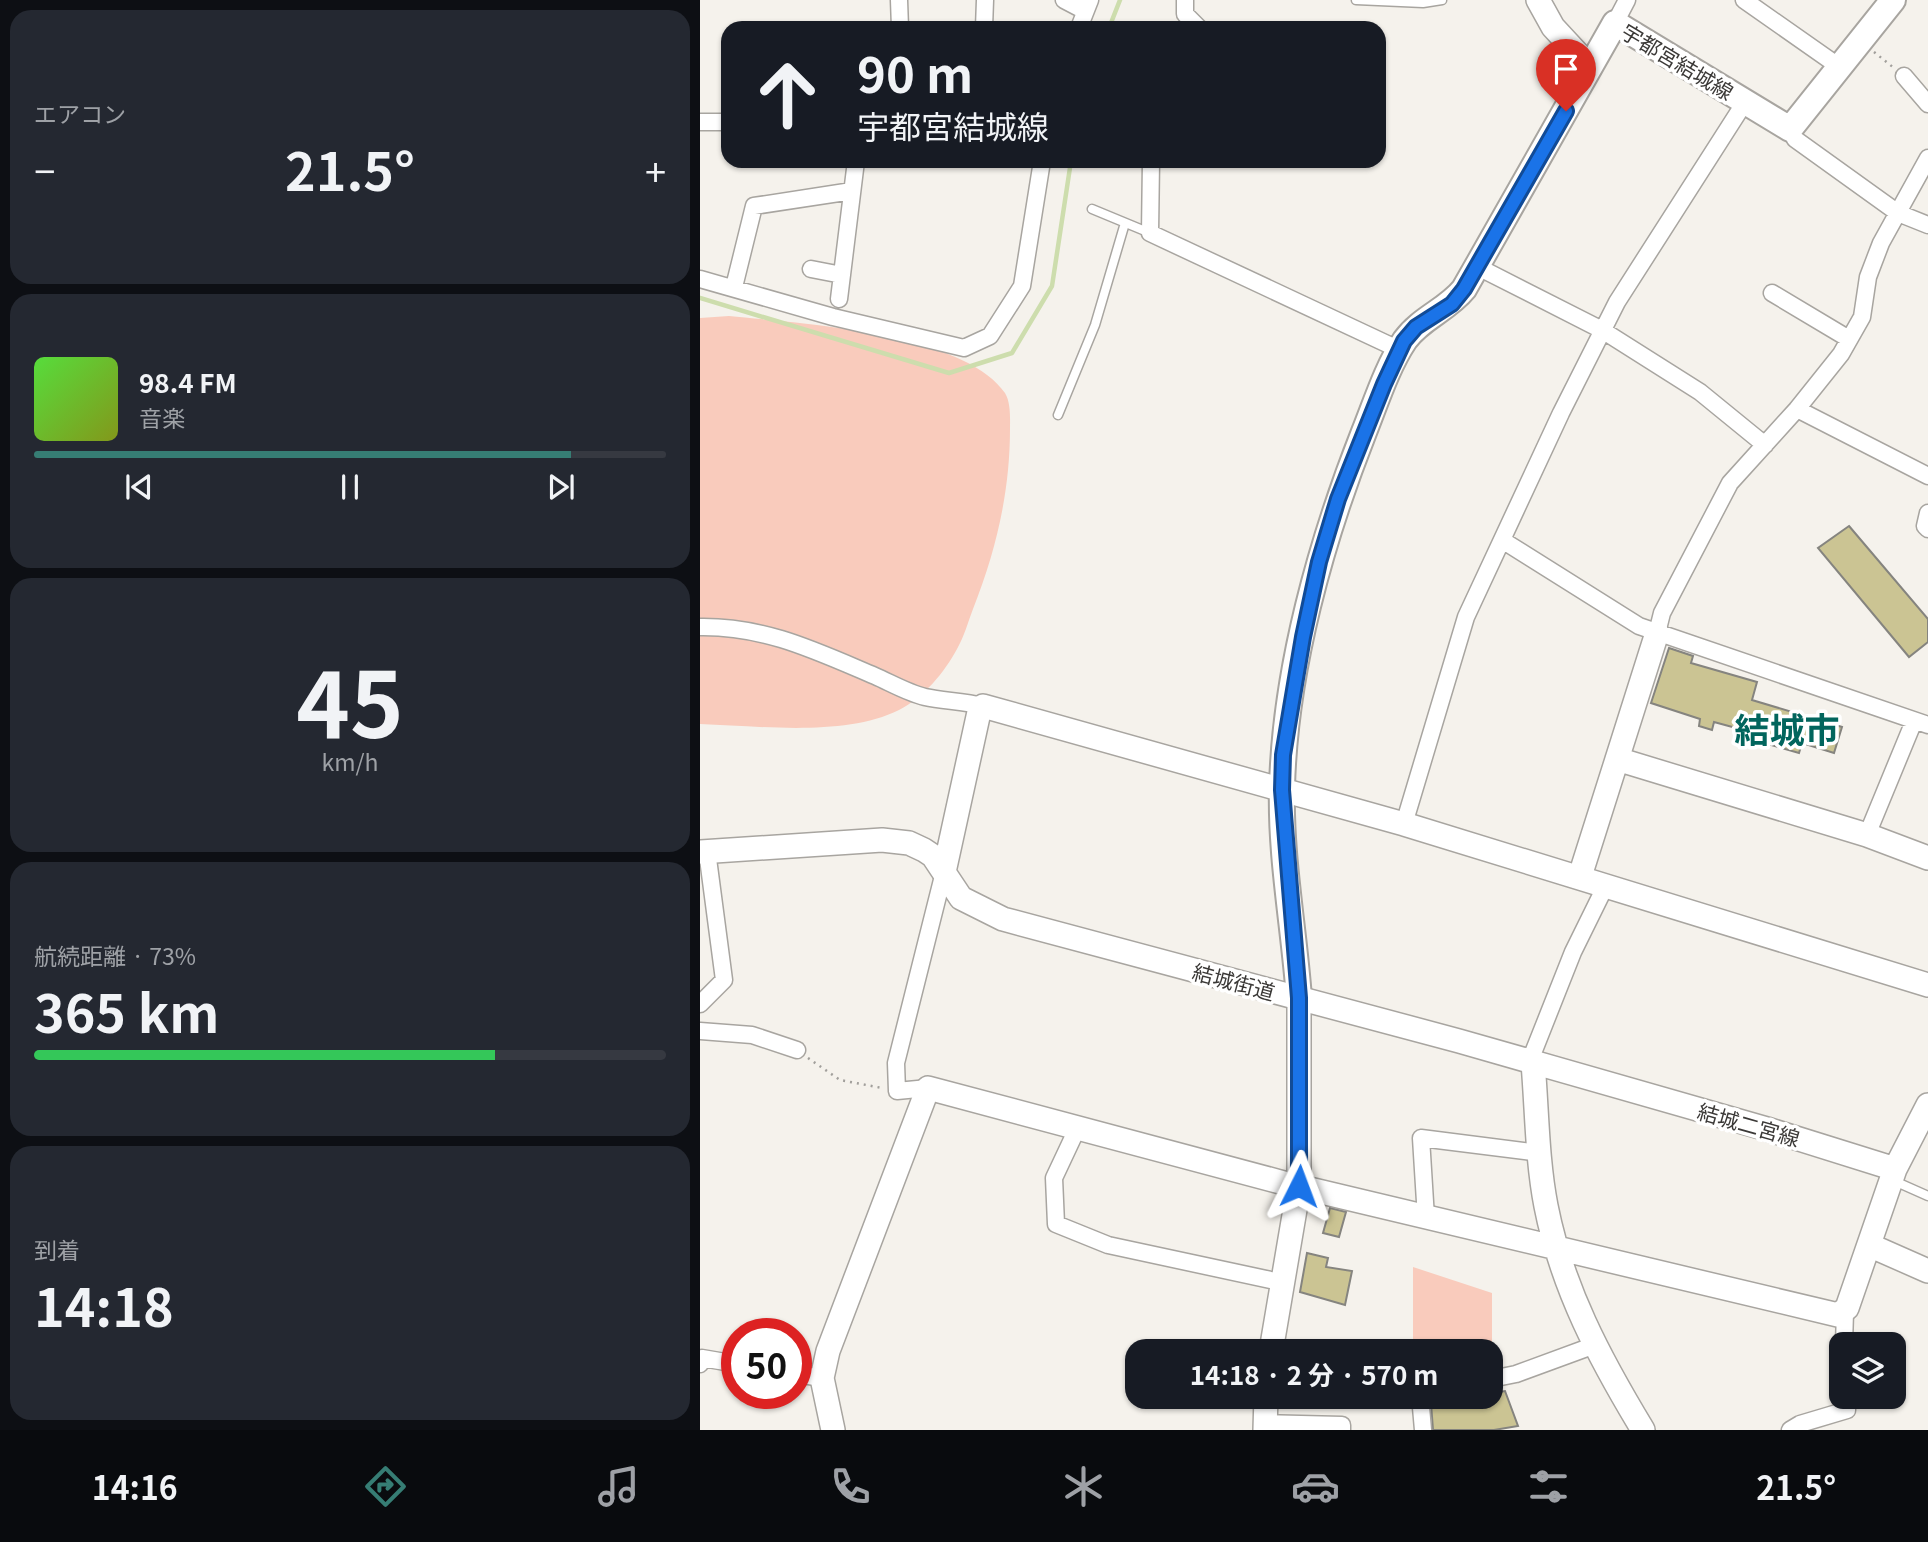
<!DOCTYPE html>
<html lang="ja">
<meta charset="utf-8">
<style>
body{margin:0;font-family:Georgia,"Noto Sans JP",serif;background:#242831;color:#f1f3f6;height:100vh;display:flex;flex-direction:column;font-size:26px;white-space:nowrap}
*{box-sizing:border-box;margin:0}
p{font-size:23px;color:#9ea1a6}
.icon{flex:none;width:38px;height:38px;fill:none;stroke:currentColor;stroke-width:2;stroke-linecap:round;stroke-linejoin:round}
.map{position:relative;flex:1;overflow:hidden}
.panel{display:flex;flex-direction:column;gap:10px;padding:10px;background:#0d0f14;width:700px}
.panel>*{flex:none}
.hud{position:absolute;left:21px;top:21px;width:665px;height:147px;border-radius:21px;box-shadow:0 2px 5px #0004;background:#171b24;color:#f1f3f6;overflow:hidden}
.tools{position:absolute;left:1129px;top:1332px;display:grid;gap:14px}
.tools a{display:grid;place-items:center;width:77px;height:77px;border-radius:14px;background:#171b24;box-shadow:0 2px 5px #0004;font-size:35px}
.speed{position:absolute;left:21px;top:1318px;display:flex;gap:14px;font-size:35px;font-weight:700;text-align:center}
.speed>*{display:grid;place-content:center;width:91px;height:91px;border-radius:50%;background:#171b24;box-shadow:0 2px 5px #0004;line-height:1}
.speed .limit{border:10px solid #d22;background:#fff;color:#111}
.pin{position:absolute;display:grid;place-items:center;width:60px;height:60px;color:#fff;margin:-72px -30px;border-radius:50% 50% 50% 0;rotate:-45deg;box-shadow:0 0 7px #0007}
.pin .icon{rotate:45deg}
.me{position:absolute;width:77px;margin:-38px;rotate:3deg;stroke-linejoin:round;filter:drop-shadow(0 0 5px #0008)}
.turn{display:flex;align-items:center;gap:24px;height:147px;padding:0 21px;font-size:32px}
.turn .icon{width:91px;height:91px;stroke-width:2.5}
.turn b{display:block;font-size:49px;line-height:60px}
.big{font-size:52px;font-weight:700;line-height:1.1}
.panel .tile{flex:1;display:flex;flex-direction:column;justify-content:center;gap:10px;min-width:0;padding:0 24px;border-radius:21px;background:#242831}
.panel .dial{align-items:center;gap:0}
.dial b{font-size:91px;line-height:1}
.song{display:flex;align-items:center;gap:21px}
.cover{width:84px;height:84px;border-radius:10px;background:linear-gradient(135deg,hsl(110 70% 55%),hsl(70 70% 35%))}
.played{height:7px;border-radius:4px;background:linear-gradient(90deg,#367d74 85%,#363941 85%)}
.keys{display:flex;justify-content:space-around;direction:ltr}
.heat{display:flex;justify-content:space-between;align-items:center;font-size:38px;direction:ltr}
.charge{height:10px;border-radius:5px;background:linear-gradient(90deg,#34c759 73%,#363941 0)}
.trip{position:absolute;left:425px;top:1339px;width:378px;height:70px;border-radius:21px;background:#171b24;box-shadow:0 2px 5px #0004;font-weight:700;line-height:70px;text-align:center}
.tabs{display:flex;height:112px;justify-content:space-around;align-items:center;background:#090b0e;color:#9ea1a6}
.tabs .icon{width:49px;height:49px}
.tabs .active{color:#367d74}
.tabs b{font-size:32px;color:#f1f3f6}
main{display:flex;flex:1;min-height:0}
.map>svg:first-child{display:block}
</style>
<main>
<section class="panel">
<div class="tile"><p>エアコン</p>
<div class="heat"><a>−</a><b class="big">21.5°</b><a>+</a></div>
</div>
<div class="tile">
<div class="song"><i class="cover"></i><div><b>98.4 FM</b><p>音楽</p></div></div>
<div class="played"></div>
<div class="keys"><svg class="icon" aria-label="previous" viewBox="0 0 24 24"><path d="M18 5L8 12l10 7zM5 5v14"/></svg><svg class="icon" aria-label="pause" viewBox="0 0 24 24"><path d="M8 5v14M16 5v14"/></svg><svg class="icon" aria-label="next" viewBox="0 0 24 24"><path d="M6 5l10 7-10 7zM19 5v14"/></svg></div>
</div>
<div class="tile dial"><b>45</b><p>km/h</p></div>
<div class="tile"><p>航続距離 · 73%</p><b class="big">365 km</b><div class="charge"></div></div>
<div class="tile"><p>到着</p><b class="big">14:18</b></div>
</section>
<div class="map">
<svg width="1228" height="1430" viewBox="0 0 1228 1430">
<rect width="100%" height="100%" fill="#f5f2ec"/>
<path fill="#f9cbbc" d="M29 316C96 323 264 332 305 393 311 403 310 418 310 429 310 492 296 551 273 609 268 622 264 637 257 649 244 673 224 697 199 710 145 737 60 726 0 724V318Z
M713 1267 792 1293V1367L791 1351H713Z"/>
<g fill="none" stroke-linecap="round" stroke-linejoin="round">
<path stroke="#cdddad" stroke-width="4.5" d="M409 28 420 0
M0 298 249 373 312 353 352 286 371 161"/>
</g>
<path fill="#cbc493" stroke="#85847f" stroke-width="2" d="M1149 526 1228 619V642L1209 657 1118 548Z
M969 648 993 656 991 663 1057 682 1052 700 1142 727 1134 753 1102 743 1099 753 1057 741 1059 731 1037 724 1036 728 1014 722 1012 730 999 726 1000 719 951 703Z
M630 1208 646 1212 639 1237 623 1233Z
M607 1253 628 1258 626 1267 652 1271 645 1305 600 1292Z
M805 1391 818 1426 794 1430H733L731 1403 791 1396V1393Z"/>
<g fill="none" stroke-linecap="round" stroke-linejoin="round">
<g stroke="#a8a5a0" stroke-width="11">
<path id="lane" d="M656 0 723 3 742 0
M392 209 450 233
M358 415 395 325 425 223
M1192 1180 1228 1196"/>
</g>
<g stroke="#a8a5a0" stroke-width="19">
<path id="street" d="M199 0 200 28
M364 0 385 11
M485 0V14L499 28
M1044 0 1141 68
M915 23 927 0
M284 28 285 0
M379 28 390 0
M1204 76 1228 104
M0 122H28
M1090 129 1095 139 1198 213 1228 225
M451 161 450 233 700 350
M778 267 902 330 1000 392 1065 445
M111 269 142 275
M0 279 133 317 264 348 290 336 322 286 342 161
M34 287 54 206 152 191
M1072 293 1149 339
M139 299 156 161
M1097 409 1228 476
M1228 513 1225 526 1228 529
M802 540 939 626 1228 725
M0 627C65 626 116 651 175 676 191 683 208 693 225 697 243 701 263 701 283 706
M957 633 962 613 1030 483 1097 409 1141 354 1162 317 1168 277 1181 243 1228 158
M704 824 766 617 861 413 917 302 1045 102
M1167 835 1214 721
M0 1004 24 980 7 851
M0 1031 52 1035 97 1050
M833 1063V1053L873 952 906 885
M228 1088 197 1091 196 1063 244 872
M377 1129 354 1178 356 1224 408 1245 580 1282
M726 1218 721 1138 840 1153
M1144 1344 1145 1312
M0 1364 2 1358 37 1364
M96 1374 122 1378
M791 1379 816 1374 895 1345
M720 1396 723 1430
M565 1423 642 1425V1430
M1090 1430 1100 1424 1147 1410 1146 1396"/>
</g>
<g stroke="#a8a5a0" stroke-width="26">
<path id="secondary" d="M838 0 853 27 890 67
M917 759 1167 835 1228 858
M0 852 182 840 209 843 224 850 233 856 261 898 303 919 759 1041 1067 1129 1195 1169
M244 872 279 712 283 706 704 824 1228 985
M880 876 957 633
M833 1063C837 1110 837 1160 846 1206 862 1288 900 1359 943 1430
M1169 1245 1228 1271
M571 1351 599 1186V998
M133 1430 122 1378 128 1351 228 1088 584 1183 1138 1315 1147 1308 1195 1169 1228 1105
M565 1430 566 1396"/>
</g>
<g stroke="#a8a5a0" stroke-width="28">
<path id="primary" d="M599 998C594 928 580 857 582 787 585 669 621 541 664 432 676 402 687 367 705 340 721 318 747 310 764 289L915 23 1090 129 1193 0"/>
</g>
<path stroke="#a19f9b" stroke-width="2.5" stroke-dasharray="2 5" stroke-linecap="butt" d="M1174 52 1194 68
M108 1058 140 1080 182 1088"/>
<use href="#lane" stroke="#fff" stroke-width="8"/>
<use href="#street" stroke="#fff" stroke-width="16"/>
<use href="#secondary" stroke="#fff" stroke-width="23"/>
<use href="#primary" stroke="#fff" stroke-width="24"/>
</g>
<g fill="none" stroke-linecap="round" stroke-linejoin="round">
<g stroke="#114b97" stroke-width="18">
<path id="route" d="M599 1186V998L582 790 583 755 603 637 619 562 638 499 684 384 704 341 716 327 752 304 764 289 866 111"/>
</g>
<use href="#route" stroke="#1a73e8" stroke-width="12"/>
</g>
<g text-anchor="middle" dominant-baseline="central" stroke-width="7" stroke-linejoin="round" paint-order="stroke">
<g font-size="21" fill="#3b3937" stroke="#fff">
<text transform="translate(978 61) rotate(31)">宇都宮結城線</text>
<text transform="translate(534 981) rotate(15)">結城街道</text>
<text transform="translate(1049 1124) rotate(16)">結城二宮線</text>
</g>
<g font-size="35" font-weight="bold" fill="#02655d" stroke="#fff">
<text x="1087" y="727">結城市</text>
</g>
</g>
</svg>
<div class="tools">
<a><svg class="icon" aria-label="layers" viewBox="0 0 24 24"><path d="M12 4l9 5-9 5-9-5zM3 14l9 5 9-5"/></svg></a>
</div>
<div class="speed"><div class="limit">50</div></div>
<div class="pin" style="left:866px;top:111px;background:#d93025"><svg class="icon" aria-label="arrive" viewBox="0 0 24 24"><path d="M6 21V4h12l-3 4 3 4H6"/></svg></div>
<svg class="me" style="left:599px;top:1186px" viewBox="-20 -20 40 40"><path d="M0-17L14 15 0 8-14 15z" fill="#1a73e8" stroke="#fff" stroke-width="4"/></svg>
<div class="trip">14:18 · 2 分 · 570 m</div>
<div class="hud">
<div class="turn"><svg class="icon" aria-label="ahead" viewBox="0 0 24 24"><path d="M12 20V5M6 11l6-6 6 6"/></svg><div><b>90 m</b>宇都宮結城線</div></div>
</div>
</div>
</main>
<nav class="tabs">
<b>14:16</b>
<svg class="icon active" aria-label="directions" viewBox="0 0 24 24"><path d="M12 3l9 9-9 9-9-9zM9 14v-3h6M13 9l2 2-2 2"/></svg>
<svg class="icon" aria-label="music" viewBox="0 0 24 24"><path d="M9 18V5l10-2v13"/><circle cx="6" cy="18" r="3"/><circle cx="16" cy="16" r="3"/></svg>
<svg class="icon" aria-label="phone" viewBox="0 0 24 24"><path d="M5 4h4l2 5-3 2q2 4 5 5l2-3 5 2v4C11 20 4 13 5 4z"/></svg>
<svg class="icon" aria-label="climate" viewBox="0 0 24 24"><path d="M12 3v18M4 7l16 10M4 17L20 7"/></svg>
<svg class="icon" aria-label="car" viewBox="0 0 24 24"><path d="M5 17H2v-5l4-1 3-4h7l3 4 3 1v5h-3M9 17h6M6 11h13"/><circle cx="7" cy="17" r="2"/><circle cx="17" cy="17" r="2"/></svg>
<svg class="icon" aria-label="filters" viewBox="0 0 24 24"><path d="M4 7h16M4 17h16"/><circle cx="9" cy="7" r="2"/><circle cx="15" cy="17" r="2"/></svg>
<b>21.5°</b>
</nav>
